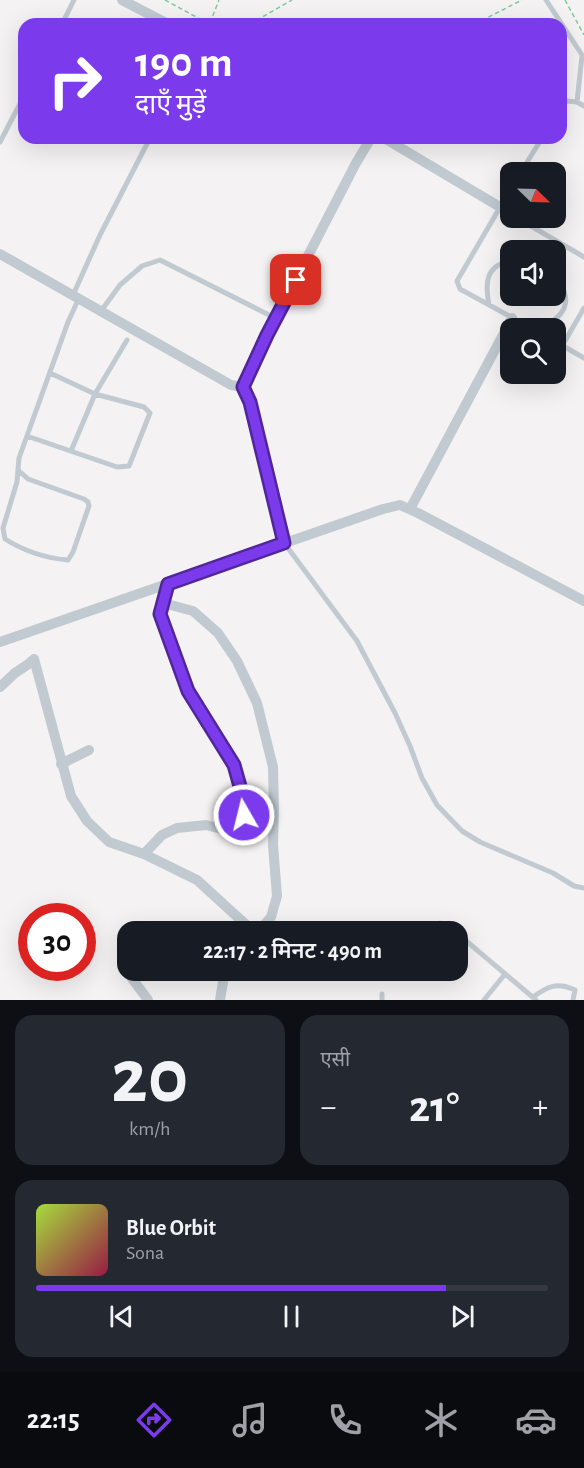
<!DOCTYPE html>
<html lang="hi">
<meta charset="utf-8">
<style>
body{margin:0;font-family:"Alegreya Sans","Noto Sans Devanagari",sans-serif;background:#242831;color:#f1f3f6;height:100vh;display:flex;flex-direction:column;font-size:22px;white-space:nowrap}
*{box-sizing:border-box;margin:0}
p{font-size:20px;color:#9ea1a6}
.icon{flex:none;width:33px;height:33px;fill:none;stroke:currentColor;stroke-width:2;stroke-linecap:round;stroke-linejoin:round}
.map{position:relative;height:1000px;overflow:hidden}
.side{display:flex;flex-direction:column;gap:15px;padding:15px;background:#0d0f14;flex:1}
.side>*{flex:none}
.hud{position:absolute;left:18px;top:18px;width:549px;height:126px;border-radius:18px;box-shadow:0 6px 24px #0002;background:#7c3aed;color:#fff;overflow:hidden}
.needle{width:39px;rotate:113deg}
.tools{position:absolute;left:500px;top:162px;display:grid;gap:12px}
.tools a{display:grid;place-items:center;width:66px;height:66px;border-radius:12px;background:#171b24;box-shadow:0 6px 24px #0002;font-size:30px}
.speed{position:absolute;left:18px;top:903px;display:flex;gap:12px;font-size:30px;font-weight:700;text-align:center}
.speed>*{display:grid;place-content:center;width:78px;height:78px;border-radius:50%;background:#171b24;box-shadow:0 6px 24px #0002;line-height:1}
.speed .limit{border:9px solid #d22;background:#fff;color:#111}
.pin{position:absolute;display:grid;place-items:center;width:51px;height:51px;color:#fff;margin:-26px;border-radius:12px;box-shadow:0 3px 9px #0006}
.me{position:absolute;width:66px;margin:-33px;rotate:352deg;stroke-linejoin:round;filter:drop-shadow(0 0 4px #0008)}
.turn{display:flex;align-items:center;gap:21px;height:126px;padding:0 18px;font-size:27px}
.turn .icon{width:78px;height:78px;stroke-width:2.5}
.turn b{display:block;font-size:42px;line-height:51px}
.big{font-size:45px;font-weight:600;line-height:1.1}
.side .widget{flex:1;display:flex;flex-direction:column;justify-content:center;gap:9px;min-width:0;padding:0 21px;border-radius:18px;background:#242831}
.side .dial{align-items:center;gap:0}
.dial b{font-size:78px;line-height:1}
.song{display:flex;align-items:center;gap:18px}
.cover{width:72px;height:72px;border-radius:9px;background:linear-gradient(135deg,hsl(80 70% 55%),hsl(340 70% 35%))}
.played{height:6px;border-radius:3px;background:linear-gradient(90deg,#7c3aed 80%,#363941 80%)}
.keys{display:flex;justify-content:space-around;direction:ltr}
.heat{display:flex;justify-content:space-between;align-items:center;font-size:33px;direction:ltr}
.side .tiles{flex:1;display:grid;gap:15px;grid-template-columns:1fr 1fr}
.widget:last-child{grid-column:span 2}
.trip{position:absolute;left:117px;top:921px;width:351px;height:60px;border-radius:18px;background:#171b24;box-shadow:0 6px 24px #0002;font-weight:600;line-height:60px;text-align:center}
.tab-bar{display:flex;height:96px;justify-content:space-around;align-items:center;background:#090b0e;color:#9ea1a6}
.tab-bar .icon{width:42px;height:42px}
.tab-bar .active{color:#7c3aed}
.tab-bar b{font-size:27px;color:#f1f3f6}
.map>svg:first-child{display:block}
</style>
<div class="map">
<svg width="584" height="1000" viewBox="0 0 584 1000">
<rect width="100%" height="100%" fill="#f4f2f2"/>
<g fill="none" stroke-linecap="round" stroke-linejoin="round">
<path stroke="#7fca9e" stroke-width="1.5" stroke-dasharray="4.5 3" stroke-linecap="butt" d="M165 0 209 24
M565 0 584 35
M210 23 219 0
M250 24 292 0
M475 24 522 0"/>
<path stroke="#c1cad0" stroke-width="5" d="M546 0 584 58
M62 24 74 0
M577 102 582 56
M561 106 567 101 577 102 584 106
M0 142 24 96
M521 172 542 138
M510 190 457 281 460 289 531 328
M500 207 510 213
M517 218 584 257
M73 295 100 235 150 138
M489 305C485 284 485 266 510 261
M101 311 120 285 142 266 160 260 275 318
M539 328C555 322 571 310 564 291 561 285 560 283 555 279
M555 342 558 343 565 341 584 308
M558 343 584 358
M27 436 117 467 129 466 150 413 144 407 95 394 50 373
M71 451 95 394 127 340
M18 470 28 479 84 499 88 502 89 506 73 552 68 560C45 558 24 551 5 539L3 528 17 482 19 458 68 322 79 298
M285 544 357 641 395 713 410 746 422 778 437 805 462 831 480 842 553 873 574 886 584 888
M431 932 433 928 440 923 446 925 454 932
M458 934 536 1000
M458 954 467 942
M382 994V1000
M533 997C548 986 557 982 575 990L573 1000
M484 1000 505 974"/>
<path stroke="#c1cad0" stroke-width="10" d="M122 0 168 24
M384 138 500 207
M0 254 231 385 243 387
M410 509 512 318
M284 543 250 402 243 387 267 335 356 163 371 138
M163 603 193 611 218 633 237 661 257 703 273 767 274 809 273 845 277 896 271 917 258 932
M0 642 383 509 400 505 418 513 584 601
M0 687 15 673 27 665 34 659 71 796 87 821 109 842 144 854 197 880 254 932
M61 764 89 750
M144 854 162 835 177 828 206 825 222 829H232L240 823 244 815 243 797 234 765 187 691 160 614 168 583
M128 955 123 963 128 973 148 1000
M220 1000 224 976V970"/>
</g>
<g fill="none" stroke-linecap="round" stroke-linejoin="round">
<g stroke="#51269a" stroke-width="15">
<path id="route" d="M244 815 243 797 234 765 188 691 160 614 168 584 284 543 250 402 243 387 267 335 296 280"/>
</g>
<use href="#route" stroke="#7c3aed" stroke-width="10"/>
</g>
</svg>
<div class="tools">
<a><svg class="needle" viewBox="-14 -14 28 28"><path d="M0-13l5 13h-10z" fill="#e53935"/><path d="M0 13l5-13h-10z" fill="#9ea1a6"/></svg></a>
<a><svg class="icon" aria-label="sound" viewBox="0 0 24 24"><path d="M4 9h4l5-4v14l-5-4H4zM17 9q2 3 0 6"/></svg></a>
<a><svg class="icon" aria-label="search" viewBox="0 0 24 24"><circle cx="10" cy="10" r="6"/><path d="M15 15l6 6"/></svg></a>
</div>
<div class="speed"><div class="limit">30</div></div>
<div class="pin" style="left:296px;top:280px;background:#d93025"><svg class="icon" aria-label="arrive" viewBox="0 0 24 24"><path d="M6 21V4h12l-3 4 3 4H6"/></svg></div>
<svg class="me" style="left:244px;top:815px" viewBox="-20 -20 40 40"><circle r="17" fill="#7c3aed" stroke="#fff" stroke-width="3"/><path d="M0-11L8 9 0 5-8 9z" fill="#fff"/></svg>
<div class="trip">22:17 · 2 मिनट · 490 m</div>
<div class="hud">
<div class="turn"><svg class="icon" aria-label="right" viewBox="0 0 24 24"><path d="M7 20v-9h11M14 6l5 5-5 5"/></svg><div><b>190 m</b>दाएँ मुड़ें</div></div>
</div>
</div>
<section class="side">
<div class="tiles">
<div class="widget dial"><b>20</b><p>km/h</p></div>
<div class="widget"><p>एसी</p>
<div class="heat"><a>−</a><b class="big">21°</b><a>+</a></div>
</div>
<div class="widget">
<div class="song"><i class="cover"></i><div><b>Blue Orbit</b><p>Sona</p></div></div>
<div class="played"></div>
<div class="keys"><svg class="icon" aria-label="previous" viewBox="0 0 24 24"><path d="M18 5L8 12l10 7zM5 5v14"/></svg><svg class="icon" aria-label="pause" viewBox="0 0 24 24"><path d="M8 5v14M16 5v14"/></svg><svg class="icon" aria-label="next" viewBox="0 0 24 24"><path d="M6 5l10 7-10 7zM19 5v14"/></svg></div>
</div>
</div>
</section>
<nav class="tab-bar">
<b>22:15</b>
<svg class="icon active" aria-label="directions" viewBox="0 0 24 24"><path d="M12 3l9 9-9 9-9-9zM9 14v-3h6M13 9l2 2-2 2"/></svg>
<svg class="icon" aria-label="music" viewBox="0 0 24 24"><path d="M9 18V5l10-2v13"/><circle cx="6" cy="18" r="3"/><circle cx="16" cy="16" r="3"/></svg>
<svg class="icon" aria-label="phone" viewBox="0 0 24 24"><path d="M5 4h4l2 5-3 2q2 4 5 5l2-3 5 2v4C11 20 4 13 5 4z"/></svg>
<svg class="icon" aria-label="climate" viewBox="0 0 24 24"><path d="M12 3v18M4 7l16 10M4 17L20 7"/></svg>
<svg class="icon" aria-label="car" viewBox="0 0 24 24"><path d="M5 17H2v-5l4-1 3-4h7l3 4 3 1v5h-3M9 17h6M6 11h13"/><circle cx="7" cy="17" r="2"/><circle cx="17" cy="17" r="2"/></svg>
</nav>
